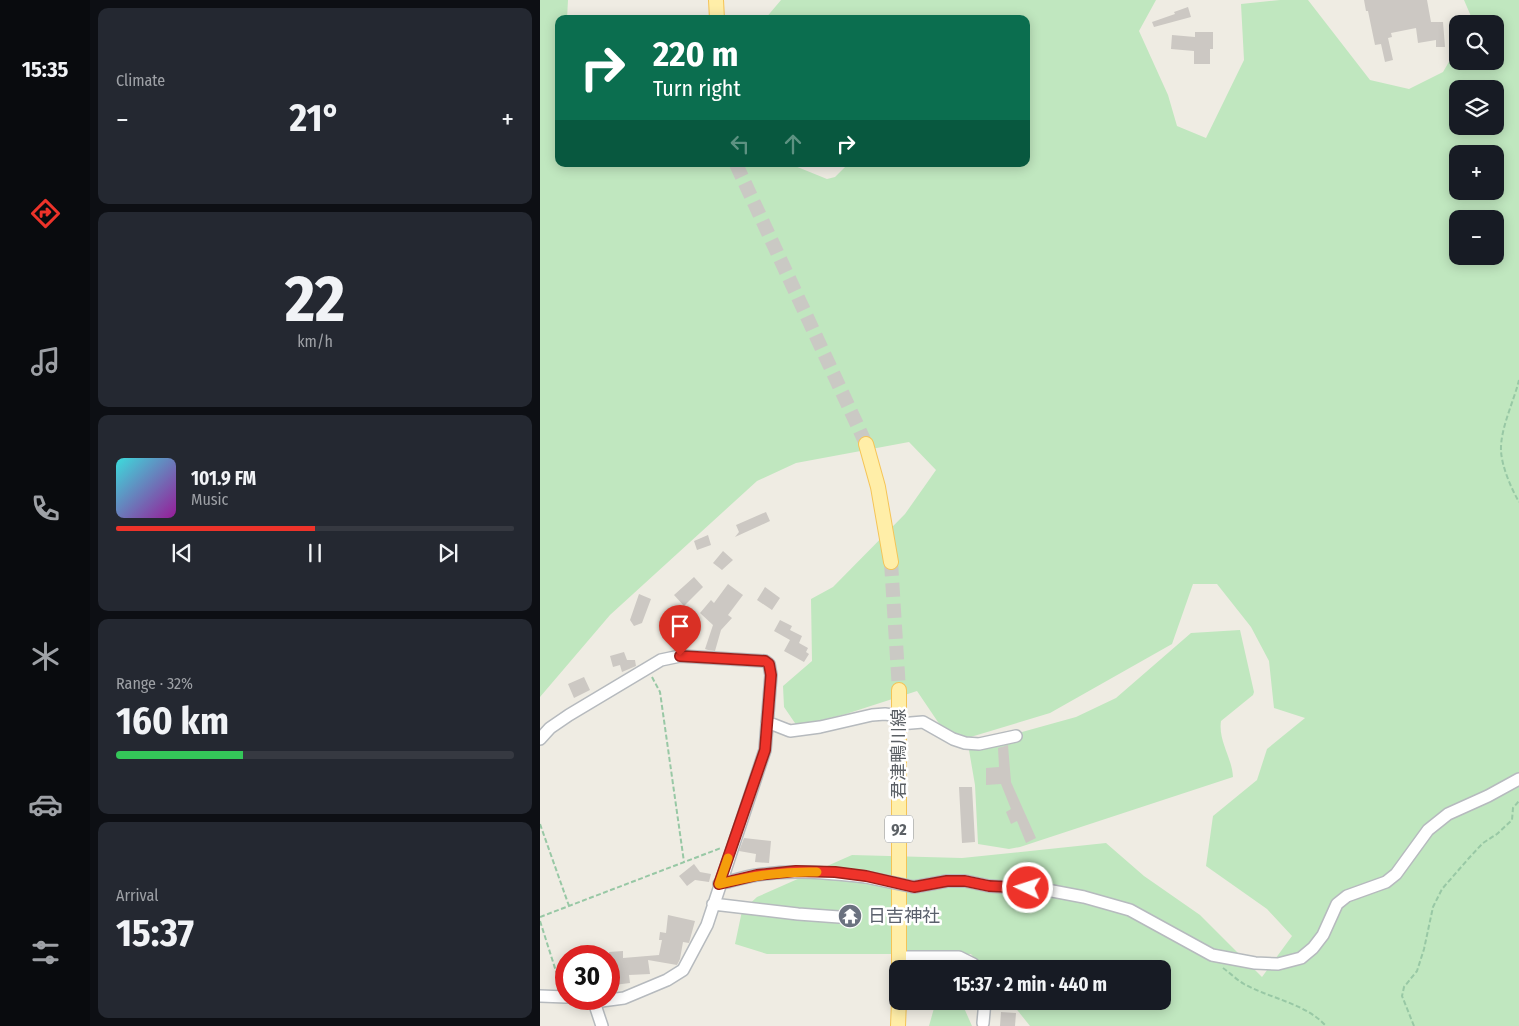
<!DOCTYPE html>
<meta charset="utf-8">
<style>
body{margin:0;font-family:"Fira Sans Condensed","Noto Sans JP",sans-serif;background:#242831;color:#f1f3f6;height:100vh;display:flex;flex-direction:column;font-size:19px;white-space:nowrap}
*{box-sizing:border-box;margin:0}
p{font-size:16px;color:#9ea1a6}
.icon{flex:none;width:28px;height:28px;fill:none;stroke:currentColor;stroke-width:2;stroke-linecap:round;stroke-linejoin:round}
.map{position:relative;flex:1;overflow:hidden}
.sheet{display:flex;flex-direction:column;gap:8px;padding:8px;background:#0d0f14;width:450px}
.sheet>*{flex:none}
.banner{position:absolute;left:15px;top:15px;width:475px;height:152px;border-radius:10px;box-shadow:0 2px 12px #0003;background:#0b6e4f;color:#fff;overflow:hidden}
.fabs{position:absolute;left:909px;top:15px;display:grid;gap:10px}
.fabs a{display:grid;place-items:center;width:55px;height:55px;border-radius:10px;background:#171b24;box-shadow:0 2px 12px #0003;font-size:25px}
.speed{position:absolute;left:15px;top:945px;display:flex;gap:10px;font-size:25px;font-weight:700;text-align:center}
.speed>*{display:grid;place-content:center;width:65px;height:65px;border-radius:50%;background:#171b24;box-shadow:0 2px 12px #0003;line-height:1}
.speed .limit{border:8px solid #d22;background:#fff;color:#111}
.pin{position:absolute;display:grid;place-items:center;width:42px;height:42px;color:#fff;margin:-51px -21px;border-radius:50% 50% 50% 0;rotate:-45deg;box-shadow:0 0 5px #0007}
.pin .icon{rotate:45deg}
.me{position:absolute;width:55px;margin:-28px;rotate:274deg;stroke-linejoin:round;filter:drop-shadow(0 0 4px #0008)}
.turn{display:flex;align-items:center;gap:18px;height:105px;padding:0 15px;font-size:22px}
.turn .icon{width:65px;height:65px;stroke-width:2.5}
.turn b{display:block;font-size:35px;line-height:42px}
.lanes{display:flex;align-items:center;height:48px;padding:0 15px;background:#0003;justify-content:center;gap:25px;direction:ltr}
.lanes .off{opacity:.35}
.big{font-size:38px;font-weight:700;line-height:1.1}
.sheet .widget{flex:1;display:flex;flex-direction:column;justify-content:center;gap:8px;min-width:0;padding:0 18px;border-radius:10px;background:#242831}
.sheet .dial{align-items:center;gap:0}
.dial b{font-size:65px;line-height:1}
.song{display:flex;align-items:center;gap:15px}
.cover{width:60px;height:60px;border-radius:8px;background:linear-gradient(135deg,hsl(180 70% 55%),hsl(300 70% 35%))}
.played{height:5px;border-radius:2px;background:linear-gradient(90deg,#ee332a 50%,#363941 50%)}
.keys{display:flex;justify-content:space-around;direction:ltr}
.heat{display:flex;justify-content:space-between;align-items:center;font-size:28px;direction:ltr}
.charge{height:8px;border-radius:4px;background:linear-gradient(90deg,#34c759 32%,#363941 0)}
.trip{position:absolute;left:349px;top:960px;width:282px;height:50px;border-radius:10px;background:#171b24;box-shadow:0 2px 12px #0003;font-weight:700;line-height:50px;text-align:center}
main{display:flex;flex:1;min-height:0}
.menu{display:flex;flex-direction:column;width:90px;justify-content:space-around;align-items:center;background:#090b0e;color:#9ea1a6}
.menu .icon{width:35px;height:35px}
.menu .current{color:#ee332a}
.menu b{font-size:22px;color:#f1f3f6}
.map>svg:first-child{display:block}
</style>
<main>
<nav class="menu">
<b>15:35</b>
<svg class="icon current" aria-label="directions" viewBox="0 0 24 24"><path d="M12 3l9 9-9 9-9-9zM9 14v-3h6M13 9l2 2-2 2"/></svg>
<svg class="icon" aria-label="music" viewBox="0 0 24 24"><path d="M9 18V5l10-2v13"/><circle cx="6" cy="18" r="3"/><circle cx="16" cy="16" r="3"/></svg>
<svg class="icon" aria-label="phone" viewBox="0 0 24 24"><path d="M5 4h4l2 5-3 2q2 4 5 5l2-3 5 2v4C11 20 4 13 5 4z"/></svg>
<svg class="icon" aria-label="climate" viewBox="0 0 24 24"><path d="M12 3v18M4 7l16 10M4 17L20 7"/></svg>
<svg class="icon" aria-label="car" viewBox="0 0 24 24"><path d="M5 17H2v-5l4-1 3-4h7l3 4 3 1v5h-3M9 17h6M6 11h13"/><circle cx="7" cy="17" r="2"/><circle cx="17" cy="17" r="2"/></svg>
<svg class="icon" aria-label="filters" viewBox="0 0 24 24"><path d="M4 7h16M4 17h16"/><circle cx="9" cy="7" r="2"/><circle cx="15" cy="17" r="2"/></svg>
</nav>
<section class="sheet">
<div class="widget"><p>Climate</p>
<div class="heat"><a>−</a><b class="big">21°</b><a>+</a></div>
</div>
<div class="widget dial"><b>22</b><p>km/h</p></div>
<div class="widget">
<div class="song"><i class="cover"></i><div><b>101.9 FM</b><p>Music</p></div></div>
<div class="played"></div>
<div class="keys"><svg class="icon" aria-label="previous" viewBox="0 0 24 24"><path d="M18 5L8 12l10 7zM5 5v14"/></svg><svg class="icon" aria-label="pause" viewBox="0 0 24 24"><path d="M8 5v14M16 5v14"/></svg><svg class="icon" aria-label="next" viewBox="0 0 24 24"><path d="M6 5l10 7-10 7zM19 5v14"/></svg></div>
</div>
<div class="widget"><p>Range · 32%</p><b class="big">160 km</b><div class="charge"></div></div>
<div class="widget"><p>Arrival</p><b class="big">15:37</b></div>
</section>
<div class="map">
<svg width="979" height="1026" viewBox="0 0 979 1026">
<rect width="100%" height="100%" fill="#efece3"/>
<path fill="#c0e7bf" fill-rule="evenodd" d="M0 0H28L27 19H19V164H250L287 179 295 177 308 164H486V19H225L241 0H616L599 31 628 95 637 126 666 138 704 60 701 4 740 0H768L830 80 869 89 903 72 917 48 918 61H955V24H932L933 21 924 0H979V1026H490L470 1001H622V969H443L431 954H227L195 944 202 911 217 897 312 855 422 858 566 843 604 876 660 915 722 977 752 936 727 909 666 866 673 816 717 780 727 749 765 718 734 708 729 661 711 627 677 584H653L632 644 510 713 424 739 402 728 377 691 306 714 257 726 244 707 243 686 272 661 271 599 293 587 365 514 396 470 369 442 256 463 217 481 70 615 0 697ZM918 89H955V126H918ZM918 154H955V191H918ZM918 219H955V256H918Z
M700 630 714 692 713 695 681 721C678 741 692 757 693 777L480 847 469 849 438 844 435 785 429 750 434 743 465 735 482 732 536 717 576 698 651 633Z
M396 1001H421L432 1026H389Z"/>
<path fill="#ccc8c3" d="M824 0H887L891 22H903L905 47H896V40L878 43 876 28 851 33 852 37 848 38 853 60 845 62 841 44 835 45 828 11H826Z
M648 7 651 17 614 27 612 22 635 14 634 12Z
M655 32H673V49H670V64H654V51L631 49 632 35 655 37Z
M226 512 230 521 195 537 199 532 196 525Z
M168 535 171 545 157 550 154 541Z
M183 551 193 560 182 570 173 563Z
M154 577 163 587 144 606 134 595Z
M188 584 203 595 188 615 192 618 181 630 175 651 168 650 165 649 173 625 160 613 171 600 174 603Z
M225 587 240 598 232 610 217 600Z
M99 594 111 599 102 623 94 626 90 620Z
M240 620 252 626 250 630 262 636 259 643 268 648 266 652 269 654 264 662 244 651 250 640 234 631Z
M84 652 87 660H95L96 666 82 672 80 665 73 667 70 656Z
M44 677 50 690 34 698 28 684Z
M468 745 471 782 496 838 486 843 477 821 471 824 466 812 471 809 461 784 446 785V768L459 767 458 748Z
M419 787H432L435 842 422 843Z
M204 838 231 841 229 863 215 862 216 854 199 851Z
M154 864 160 872 171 874 169 882 155 880 147 886 139 876Z
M128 915 155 921 149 943 143 942 140 959 137 965 108 960 110 974 89 975 90 983 74 985 71 964H69V952L83 951V958L119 955 122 940H119L120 932 126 933Z
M461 1012 476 1013 475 1026H460Z"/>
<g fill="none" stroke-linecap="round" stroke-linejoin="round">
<path stroke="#cac9c4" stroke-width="14" stroke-dasharray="14 7" stroke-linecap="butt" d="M196 164 326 444
M351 562 359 690"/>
<g stroke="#b6babe" stroke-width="14">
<path id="minor" d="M227 722 250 731 280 727 332 715 345 714 359 716
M359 724 383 722 413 739 425 743 439 744 476 736
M0 739 10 728 29 715 121 660 140 656 225 661 229 664 231 675 225 750 167 925 143 970 127 980 84 998 54 1002 43 999
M179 884C192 881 204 877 217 875 254 869 289 873 326 877
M374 887 407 881H425L449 886 507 890 544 897 590 910 672 955 715 963 738 964 761 958 773 948 783 935 797 904 807 896 846 882 856 874 888 830 908 814 948 796 979 779
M173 904 258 914 299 917
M359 957H419L433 964 438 969
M0 996 26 997
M54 1002 62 1026
M443 1023 445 1001"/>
</g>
<g stroke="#f5c456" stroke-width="16">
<path id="major" d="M176 0 177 19
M326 444 338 487 351 562
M359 969V690
M358 1026 359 1001"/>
</g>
<path stroke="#98c8a5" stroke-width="2" stroke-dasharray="5 2.5" stroke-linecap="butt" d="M979 380C974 401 960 429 961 451 962 467 971 488 979 502
M112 677 120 692 144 862
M0 824 29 906
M0 917 181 848
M0 921 21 987
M683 968C690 973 697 980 704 984 731 999 765 1003 786 1026
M874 1026 862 996 864 987 877 971 884 949 893 907 902 889 929 858 943 843 957 834 972 820 973 808 979 801"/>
<use href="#minor" stroke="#fff" stroke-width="11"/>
<use href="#major" stroke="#ffeea8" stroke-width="14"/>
<g stroke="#b6babe" stroke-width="14" stroke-linecap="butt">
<path id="minor-bridge" d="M326 877 374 887"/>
</g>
<use href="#minor-bridge" stroke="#fff" stroke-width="11"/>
</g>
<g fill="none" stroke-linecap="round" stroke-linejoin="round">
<g stroke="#9b211b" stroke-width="12">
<path id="route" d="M140 656 225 661 229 664 231 675 225 750 179 884 217 875 256 871 295 872 326 876 374 887 407 881H425L449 886 488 888"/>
</g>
<use href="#route" stroke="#ee332a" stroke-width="9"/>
<path stroke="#f59e0b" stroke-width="9" d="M188 858 179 884C213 876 241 871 277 872"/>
</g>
<defs>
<g id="temple-disc" transform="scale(1.25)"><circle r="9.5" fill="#6b7280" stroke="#fff"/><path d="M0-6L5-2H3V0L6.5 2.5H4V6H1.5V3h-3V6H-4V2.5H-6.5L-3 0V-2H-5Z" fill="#fff"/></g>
</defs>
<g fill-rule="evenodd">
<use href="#temple-disc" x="310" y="916"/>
</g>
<g text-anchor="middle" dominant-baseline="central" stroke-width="5" stroke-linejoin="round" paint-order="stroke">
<rect fill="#fff" stroke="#8c9093" stroke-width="1" x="345" y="815.5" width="28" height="27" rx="4"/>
<g font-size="16" font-weight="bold" fill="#5b6065">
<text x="359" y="829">92</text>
</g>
<g font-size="18" fill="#5b6065" stroke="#fff">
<text transform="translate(359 754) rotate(-90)">君津鴨川線</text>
</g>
<g font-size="18" fill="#5b616d" stroke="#fff" text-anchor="start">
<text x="328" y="916">日吉神社</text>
</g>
</g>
</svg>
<div class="fabs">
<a><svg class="icon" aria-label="search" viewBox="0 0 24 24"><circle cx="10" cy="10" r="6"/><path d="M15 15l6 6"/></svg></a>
<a><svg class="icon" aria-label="layers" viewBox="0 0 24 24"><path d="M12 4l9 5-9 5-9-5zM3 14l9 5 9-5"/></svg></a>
<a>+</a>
<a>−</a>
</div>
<div class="speed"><div class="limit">30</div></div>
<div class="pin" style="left:140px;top:656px;background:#d93025"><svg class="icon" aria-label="arrive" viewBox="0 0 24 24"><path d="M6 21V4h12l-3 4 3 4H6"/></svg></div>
<svg class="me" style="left:488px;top:888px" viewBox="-20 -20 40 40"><circle r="17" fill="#ee332a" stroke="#fff" stroke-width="3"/><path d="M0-11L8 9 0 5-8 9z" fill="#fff"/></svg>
<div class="trip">15:37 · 2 min · 440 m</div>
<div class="banner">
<div class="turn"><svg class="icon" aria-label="right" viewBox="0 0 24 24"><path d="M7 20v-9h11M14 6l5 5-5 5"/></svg><div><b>220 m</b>Turn right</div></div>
<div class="lanes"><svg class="icon off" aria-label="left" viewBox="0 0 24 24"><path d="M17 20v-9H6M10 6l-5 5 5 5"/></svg><svg class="icon off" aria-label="ahead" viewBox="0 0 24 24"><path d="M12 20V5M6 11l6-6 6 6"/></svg><svg class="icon" aria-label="right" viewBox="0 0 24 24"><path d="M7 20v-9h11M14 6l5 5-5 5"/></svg></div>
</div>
</div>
</main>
